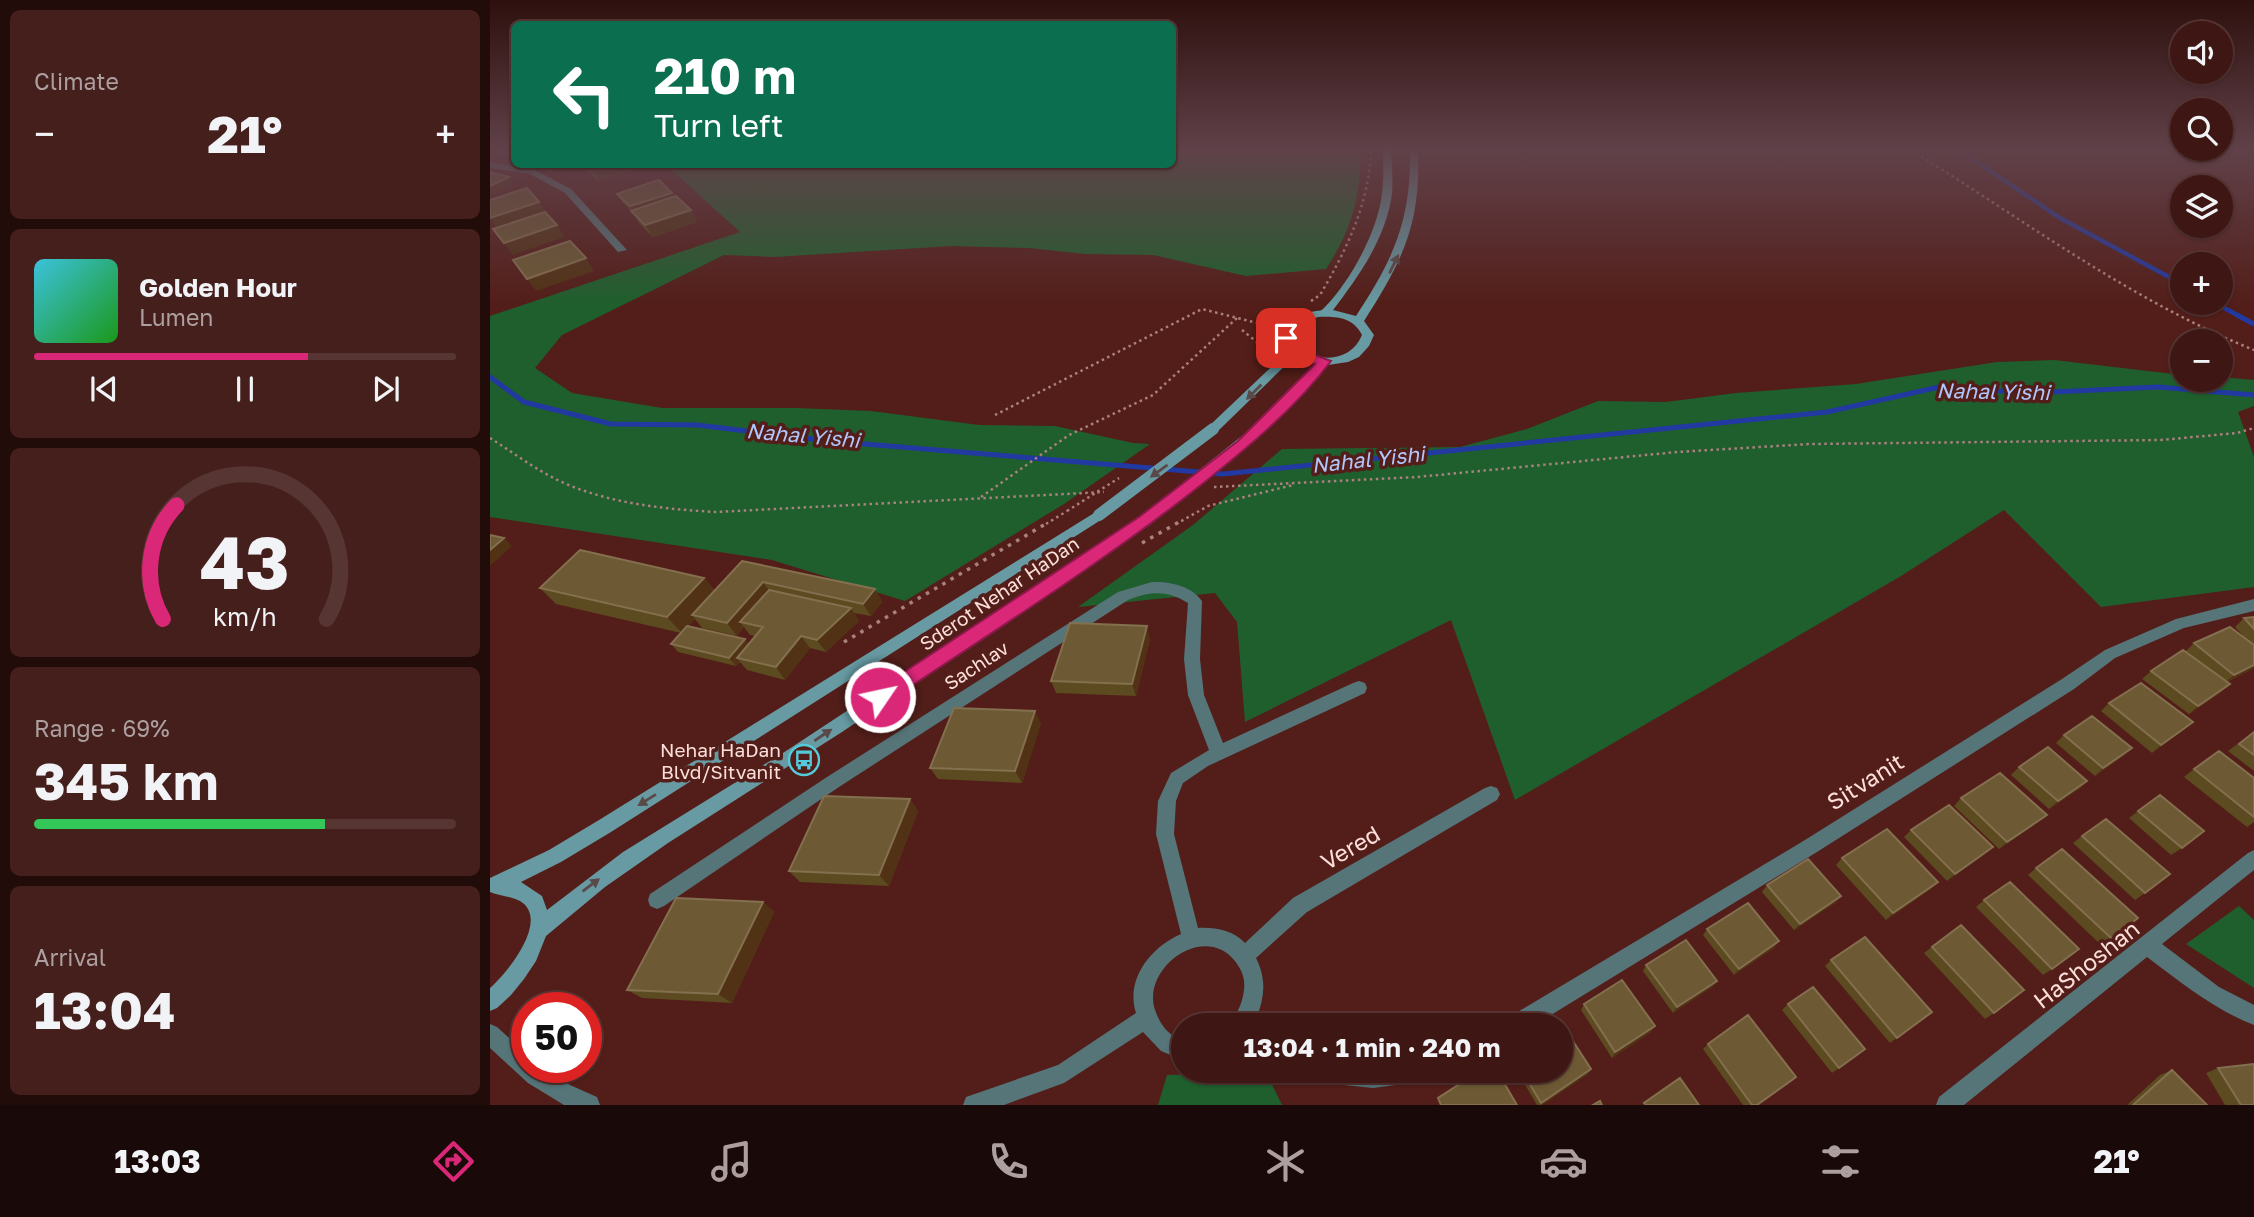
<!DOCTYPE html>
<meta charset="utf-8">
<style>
body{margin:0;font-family:"Golos Text",sans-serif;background:#451f1c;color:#f1f3f6;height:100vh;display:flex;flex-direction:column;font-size:26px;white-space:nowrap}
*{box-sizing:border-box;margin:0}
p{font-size:23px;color:#ad9fa0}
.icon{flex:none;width:38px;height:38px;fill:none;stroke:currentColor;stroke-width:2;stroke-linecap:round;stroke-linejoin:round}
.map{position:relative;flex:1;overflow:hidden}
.panel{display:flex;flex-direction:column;gap:10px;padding:10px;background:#220c0a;width:490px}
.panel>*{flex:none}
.top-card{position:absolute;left:21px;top:21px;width:665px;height:147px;border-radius:10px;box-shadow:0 2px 5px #0004,0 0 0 2px #573533;background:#0b6e4f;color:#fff;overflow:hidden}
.controls{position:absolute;left:1680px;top:21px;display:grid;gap:14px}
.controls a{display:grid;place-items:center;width:63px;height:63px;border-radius:50%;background:#3e1613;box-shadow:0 2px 5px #0004,0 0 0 2px #573533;font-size:35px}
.speed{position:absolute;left:21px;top:992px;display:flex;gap:14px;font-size:35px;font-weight:700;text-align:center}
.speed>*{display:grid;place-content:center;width:91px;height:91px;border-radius:50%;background:#3e1613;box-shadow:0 2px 5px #0004,0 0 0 2px #573533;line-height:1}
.speed .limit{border:10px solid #d22;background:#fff;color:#111}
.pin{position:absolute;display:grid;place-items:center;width:60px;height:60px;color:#fff;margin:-30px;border-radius:14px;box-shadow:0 4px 10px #0006}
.me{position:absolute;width:77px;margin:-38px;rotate:56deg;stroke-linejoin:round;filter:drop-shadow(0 0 5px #0008)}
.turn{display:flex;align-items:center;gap:24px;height:147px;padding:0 28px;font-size:32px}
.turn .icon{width:91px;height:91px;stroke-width:2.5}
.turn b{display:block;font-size:49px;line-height:60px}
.big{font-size:52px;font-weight:700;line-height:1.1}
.panel .widget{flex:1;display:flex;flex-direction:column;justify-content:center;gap:10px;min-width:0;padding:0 24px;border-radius:10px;background:#451f1c}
.panel .dial{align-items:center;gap:0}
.dial svg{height:182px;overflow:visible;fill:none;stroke:#573533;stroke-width:7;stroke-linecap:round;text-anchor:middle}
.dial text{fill:#f1f3f6;stroke:none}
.song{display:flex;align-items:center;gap:21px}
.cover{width:84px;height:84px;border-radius:10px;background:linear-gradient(135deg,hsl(190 70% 55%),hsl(120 70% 35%))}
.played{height:7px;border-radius:4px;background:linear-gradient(90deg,#db2777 65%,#573533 65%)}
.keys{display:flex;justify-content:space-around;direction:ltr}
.heat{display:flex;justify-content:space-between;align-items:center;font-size:38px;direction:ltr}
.charge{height:10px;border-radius:5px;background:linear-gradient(90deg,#34c759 69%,#573533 0)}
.trip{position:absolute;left:681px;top:1013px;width:402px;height:70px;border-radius:35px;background:#3e1613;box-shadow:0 2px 5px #0004,0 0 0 2px #573533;font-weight:700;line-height:70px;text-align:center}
.tabs{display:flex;height:112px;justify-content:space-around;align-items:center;background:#190908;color:#ad9fa0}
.tabs .icon{width:49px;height:49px}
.tabs .active{color:#db2777}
.tabs b{font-size:32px;color:#f1f3f6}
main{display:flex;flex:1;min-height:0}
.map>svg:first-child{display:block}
</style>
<main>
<section class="panel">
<div class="widget"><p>Climate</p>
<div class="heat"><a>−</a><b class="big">21°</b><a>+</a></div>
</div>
<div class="widget">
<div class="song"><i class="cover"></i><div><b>Golden Hour</b><p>Lumen</p></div></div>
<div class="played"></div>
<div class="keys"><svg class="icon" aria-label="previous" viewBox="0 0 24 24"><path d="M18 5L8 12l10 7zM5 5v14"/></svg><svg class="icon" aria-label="pause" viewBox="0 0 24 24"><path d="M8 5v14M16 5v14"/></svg><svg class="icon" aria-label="next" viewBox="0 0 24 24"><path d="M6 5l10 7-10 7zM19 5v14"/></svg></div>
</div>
<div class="widget dial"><svg viewBox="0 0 100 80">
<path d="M14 69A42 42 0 1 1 86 69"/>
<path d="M14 69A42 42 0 0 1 20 19" stroke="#db2777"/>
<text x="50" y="56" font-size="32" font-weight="700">43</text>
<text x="50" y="72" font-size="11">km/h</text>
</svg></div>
<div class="widget"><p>Range · 69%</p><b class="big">345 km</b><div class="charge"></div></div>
<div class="widget"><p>Arrival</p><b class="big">13:04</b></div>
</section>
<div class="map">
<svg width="1764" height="1105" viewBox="0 0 1764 1105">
<rect width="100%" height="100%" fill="#531e19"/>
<path fill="#1f5f2d" d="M683 150H871C870 198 862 229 836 269L756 276 663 255 595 254 539 248 461 246 285 257 234 255 72 335 45 368 82 393 172 408H306L381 411 489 425 565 426 643 443 660 444 574 504 415 601 282 560 0 517V316L250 232 176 165 682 164Z
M1564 360 1692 375V380H1731V377L1764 380V406L1748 412 1764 457V587L1611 607 1514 510 1411 576 1025 800 961 620 755 722 747 622 725 593 588 607 703 525 792 449 970 447 1037 429 1108 401 1176 402 1246 393 1366 384 1507 362Z
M1749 906 1764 920V988L1696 944Z
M776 1072 792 1105H668L677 1075Z"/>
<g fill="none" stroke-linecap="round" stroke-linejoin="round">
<path stroke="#2139a0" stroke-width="4.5" d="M1469 150 1570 218 1692 284
M1725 303 1751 317"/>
<path stroke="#2139a0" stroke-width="5" d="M1747 315 1764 324
M0 377 34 402 121 424 207 425 339 441 733 474 1337 412 1449 387 1541 393 1668 387 1764 395"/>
<path stroke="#aa817d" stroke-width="2.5" stroke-dasharray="2.5 3.5" stroke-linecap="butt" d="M1421 150C1534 220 1640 300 1764 350
M821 301 830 295C857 249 879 204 881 150
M752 330 768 343 772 362
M505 415 712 309 787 328
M0 438C24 453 47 471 74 483 122 504 174 509 226 512L614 492
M724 487 927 477 1187 452 1320 444 1671 440 1747 433 1764 428
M491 497 579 435 663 395 747 318
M556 524 577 511
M686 524 718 506 803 485"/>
<path stroke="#aa817d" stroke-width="3.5" stroke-dasharray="3.5 6" stroke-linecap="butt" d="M652 543 689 522
M354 642 559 522"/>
<path fill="#557579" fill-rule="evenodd" d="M0 162 45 170 81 189 137 250 128 252 75 193 40 174 0 168Z
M662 582C679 581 702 586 712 601L710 659 714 695 733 743 863 683 869 681 875 683 877 688 875 693 718 766 693 783 686 801 684 834 708 928C724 927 743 930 755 943L803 898 995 788 1001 786 1007 788 1010 794 1007 800 817 912 766 958C778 982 774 1002 763 1026H741C745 1015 751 1007 753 996 756 982 754 973 745 961 714 922 651 968 665 1010 670 1024 678 1036 693 1040V1060L671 1051 653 1032 574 1083 514 1105H473L476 1097 568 1065 646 1013C635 979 661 947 691 934L666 834 668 801 681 773 719 750 698 695 694 659 698 603C677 590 660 591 638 600L349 787 174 906 167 909 160 906 158 900 160 894 337 777 628 592Z
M1764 599V611L1694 628 1625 658 1584 689 1327 852 1043 1026H1013L1016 1019 1315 840 1572 679 1615 650 1686 619Z
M1764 850V870L1672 944 1729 987 1764 1005V1025C1723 1009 1692 983 1657 957L1474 1105H1446L1449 1097 1758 853Z
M0 1024 7 1027 37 1054V1068H53L80 1085 107 1097 110 1105H74L38 1083 0 1048Z
M805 1071H945L942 1078 935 1081 883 1088 815 1081 808 1078Z"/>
<path fill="#679aa2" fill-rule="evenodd" d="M893 150H901C902 165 903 180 902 194 896 238 869 276 843 310L866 316C904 258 921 221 920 150H928C931 224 913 260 874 321L884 335 879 346 869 357 858 362 838 365 768 437H760L758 434 826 364 805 356 727 432H719L717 429 719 426 798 351 792 345C793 324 805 315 826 311 832 310 830 312 835 307 861 280 888 231 892 193 894 179 893 164 893 150ZM828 317C846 316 863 317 872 335 860 364 825 363 804 344V332L812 323Z
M609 510 616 515 614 518 121 832 71 862 31 882 52 896 57 910 133 852 296 751 650 518H660L662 521 660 524 352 732 178 843 115 887 56 936 46 961 34 979 21 995 7 1008 0 1011V988C16 974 54 928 36 906 27 896 12 897 0 892V878L59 850 109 820Z"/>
<path stroke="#aa817d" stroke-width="2.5" stroke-dasharray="2.5 3.5" stroke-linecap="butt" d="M577 511 629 478"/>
<path stroke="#679aa2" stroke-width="12" d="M609 515 723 429
M655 521 764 434"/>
</g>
<path fill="#5c4a20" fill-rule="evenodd" d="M89 164H144L146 168 109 181Z
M127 194 184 197 201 210 207 222 163 237 149 223 142 211 132 202Z
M252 561 385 589 392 602 381 616 364 613 369 621 336 652 320 648 295 680 257 670 250 662 246 666 188 652 181 644 191 633 66 604 50 588 214 578 225 591ZM205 619 212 628 247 636 254 627 260 635 266 636 259 644 198 626Z
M1764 617V668L1737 682 1740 684 1731 692 1699 714 1652 679 1661 671 1696 651 1704 643 1757 640 1745 627 1754 618Z
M660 639 646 696 566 693 561 681Z
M1619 703 1703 722 1662 753 1611 711Z
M551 723 532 783 448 779 440 768Z
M1764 732V771L1738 751Z
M1574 735 1642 748 1633 756 1605 776 1566 743Z
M1529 767 1597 781 1589 789 1559 809 1521 775Z
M1704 769 1764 778V822L1757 827 1694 777Z
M1670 795 1692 848 1681 855 1639 818Z
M1471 798 1557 815 1548 822 1509 849 1464 806Z
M420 799 428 811 399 886 310 882 299 871Z
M1421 830 1495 854 1457 881 1414 837Z
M1592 836 1655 893 1645 900 1583 843Z
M1352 858 1441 889 1396 920 1346 865Z
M1546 868 1622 939 1612 946 1538 875Z
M1277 885 1351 896 1345 903 1304 930 1272 892Z
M1494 900 1562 969 1553 975 1486 907Z
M273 902 284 912 242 1003 152 998 137 990Z
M1217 929 1289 941 1284 948 1244 975 1213 935Z
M1442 947 1504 1013 1495 1019 1434 953Z
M1341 960 1442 1012 1400 1043 1335 966Z
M1156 965 1227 981 1222 987 1183 1013 1153 971Z
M1094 1004 1161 1032 1122 1058 1091 1010Z
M1298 1004 1375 1049 1342 1073 1292 1010Z
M1218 1044 1267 1105H1253L1213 1049Z
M1728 1068 1764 1105H1735L1716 1073Z
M1101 1069 1098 1074 1052 1105H1047L1027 1071H1071Z
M1682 1070 1717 1105H1637L1670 1075Z"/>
<path fill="#513215" d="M114 164H144L146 168 109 181 102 169Z
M19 177 24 184 0 196V186Z
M182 193 186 201 145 215 140 206Z
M49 202 57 214 8 230 0 218Z
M201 210 207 222 163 237 155 225Z
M67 225 75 237 23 255 14 243Z
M96 258 104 271 46 291 37 279Z
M14 538 22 546 0 566V550Z
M214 578 227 594 202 615 205 619 192 633 177 617Z
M273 582 282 595 250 622 254 627 247 636 237 623Z
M385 589 392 602 381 616 373 604Z
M361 608 369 621 336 652 327 640Z
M657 626 660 639 646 696 642 684Z
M311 636 320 648 295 680 286 667Z
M255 639 262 648 247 658 250 662 246 666 239 658Z
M1764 665V668L1734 683 1744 675Z
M1740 684 1731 692 1699 714 1708 706Z
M545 711 551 723 532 783 525 771Z
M1703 722 1694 730 1662 753 1671 745Z
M1642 748 1633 756 1605 776 1613 768Z
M1597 781 1589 789 1559 809 1568 801Z
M420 799 428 811 399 886 389 875Z
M1557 815 1548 822 1509 849 1517 842Z
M1503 847 1495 854 1457 881 1465 874Z
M1448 882 1441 889 1396 920 1403 913Z
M1351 896 1345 903 1304 930 1310 924Z
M273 902 284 912 242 1003 228 994Z
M1289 941 1284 948 1244 975 1249 969Z
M1227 981 1222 987 1183 1013 1187 1007Z
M1165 1026 1161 1032 1122 1058 1125 1052Z
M1101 1069 1098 1074 1052 1105H1050L1051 1103Z"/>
<path fill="#6d5a34" stroke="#846f4e" stroke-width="2" d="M96 164H114L102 169Z
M0 172 19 177 0 186Z
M169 180 182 193 140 206 127 194Z
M37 188 49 202 0 218V200Z
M186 196 201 210 155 225 141 211Z
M55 212 67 225 14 243 3 229Z
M80 241 96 258 37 279 23 260Z
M0 535 14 538 0 550Z
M90 550 214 578 177 617 50 588Z
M252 561 385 589 373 604 273 582 237 623 202 615Z
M279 590 361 608 327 640 311 636 286 667 247 658 273 627 250 622Z
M1764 617V629L1754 618Z
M580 623 657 626 642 684 561 681Z
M197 626 255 639 239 658 181 644Z
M1740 627 1764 645V665L1744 675 1704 643Z
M1693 650 1740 684 1708 706 1661 671Z
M1651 683 1703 722 1671 745 1619 703Z
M464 708 545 711 525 771 440 768Z
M1602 716 1642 748 1613 768 1574 735Z
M1764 732V755L1749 744Z
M1558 747 1597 781 1568 801 1529 767Z
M1729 751 1764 778V817L1704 769Z
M1510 773 1557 815 1517 842 1471 798Z
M1670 795 1714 831 1692 848 1648 811Z
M334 796 420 799 389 875 299 871Z
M1459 805 1503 847 1465 874 1421 830Z
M1616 819 1680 874 1655 893 1592 836Z
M1397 829 1448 882 1403 913 1352 858Z
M1572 849 1648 918 1622 939 1546 868Z
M1318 859 1351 896 1310 924 1277 885Z
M1520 882 1589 949 1562 969 1494 900Z
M186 898 273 902 228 994 137 990Z
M1258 903 1289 941 1249 969 1217 929Z
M1471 925 1534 990 1504 1013 1442 947Z
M1375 937 1442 1012 1407 1038 1341 960Z
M1196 940 1227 981 1187 1007 1156 965Z
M1132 980 1165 1026 1125 1052 1094 1004Z
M1323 987 1375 1049 1349 1068 1298 1004Z
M1258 1015 1306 1077 1267 1105H1262L1218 1044Z
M1070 1021 1101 1069 1051 1103 1032 1071H1071V1026H1063Z
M1764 1064V1105H1751L1728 1068Z
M1682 1070 1717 1105H1643Z
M990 1071H1007L1027 1105H951L948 1098Z
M1190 1078 1209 1105H1156L1154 1103Z
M1110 1101 1112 1105H1103Z"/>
<defs><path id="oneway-solid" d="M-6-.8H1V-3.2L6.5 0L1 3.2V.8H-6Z" transform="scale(1.75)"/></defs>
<g fill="#5a4949">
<use href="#oneway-solid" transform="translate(904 264) rotate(-64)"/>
<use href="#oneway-solid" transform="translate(764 392) rotate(135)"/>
<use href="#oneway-solid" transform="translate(669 471) rotate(144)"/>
<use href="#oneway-solid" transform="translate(333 735) rotate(-34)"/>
<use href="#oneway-solid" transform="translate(157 800) rotate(148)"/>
<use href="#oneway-solid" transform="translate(101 885) rotate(-37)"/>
</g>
<linearGradient id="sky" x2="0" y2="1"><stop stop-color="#2e100e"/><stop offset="0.49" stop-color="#604149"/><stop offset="1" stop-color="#604149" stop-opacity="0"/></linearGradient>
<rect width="1764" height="305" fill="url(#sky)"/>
<path fill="#db2777" stroke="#8e194d" stroke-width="2" d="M796 334 800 335 808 349 841 361C805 409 757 448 711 485 611 564 502 632 396 703L390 705 384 703 381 697 384 692 649 517 748 441 825 364 799 355 790 338Z"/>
<defs>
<g id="bus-ring" transform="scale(1.575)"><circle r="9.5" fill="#531e19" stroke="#53cbdb" stroke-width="1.5"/><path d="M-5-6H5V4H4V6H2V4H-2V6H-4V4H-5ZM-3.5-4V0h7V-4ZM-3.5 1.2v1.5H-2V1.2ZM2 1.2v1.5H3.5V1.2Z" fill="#53cbdb"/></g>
</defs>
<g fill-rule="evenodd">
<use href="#bus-ring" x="314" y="760"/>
</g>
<g text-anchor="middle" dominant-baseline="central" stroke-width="7" stroke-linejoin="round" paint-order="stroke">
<g font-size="19" fill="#fcdfdb" stroke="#531e19">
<text transform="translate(509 593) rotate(-34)">Sderot Nehar HaDan</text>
<text transform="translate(486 665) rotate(-33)">Sachlav</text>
</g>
<g font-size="19" fill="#fcdfdb" stroke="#531e19" text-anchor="end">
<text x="291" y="749">Nehar HaDan<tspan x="291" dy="22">Blvd/Sitvanit</tspan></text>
</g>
<g font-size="21" font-style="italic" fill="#b1c6fc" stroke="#531e19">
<text transform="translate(1503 391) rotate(1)">Nahal Yishi</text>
<text transform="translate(313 435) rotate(5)">Nahal Yishi</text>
<text transform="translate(878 459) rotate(-6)">Nahal Yishi</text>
</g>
<g font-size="23" fill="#fcdfdb" stroke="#531e19">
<text transform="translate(1375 781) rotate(-32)">Sitvanit</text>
<text transform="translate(860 847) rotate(-30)">Vered</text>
<text transform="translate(1596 964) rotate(-38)">HaShoshan</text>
</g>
</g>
</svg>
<div class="controls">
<a><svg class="icon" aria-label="sound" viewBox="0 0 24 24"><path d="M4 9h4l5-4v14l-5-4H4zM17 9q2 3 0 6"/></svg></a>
<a><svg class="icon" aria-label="search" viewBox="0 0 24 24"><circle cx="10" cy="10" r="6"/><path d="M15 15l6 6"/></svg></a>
<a><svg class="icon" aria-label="layers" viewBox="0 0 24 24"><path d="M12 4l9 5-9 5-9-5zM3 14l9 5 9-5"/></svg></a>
<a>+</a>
<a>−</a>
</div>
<div class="speed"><div class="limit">50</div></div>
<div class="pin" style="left:796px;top:338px;background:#d93025"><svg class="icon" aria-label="arrive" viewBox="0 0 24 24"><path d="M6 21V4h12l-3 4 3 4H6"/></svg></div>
<svg class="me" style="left:390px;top:697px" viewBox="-20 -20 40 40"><circle r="17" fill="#db2777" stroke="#fff" stroke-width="3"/><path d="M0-11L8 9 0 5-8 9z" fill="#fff"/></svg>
<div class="trip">13:04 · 1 min · 240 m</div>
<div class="top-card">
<div class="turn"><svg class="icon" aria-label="left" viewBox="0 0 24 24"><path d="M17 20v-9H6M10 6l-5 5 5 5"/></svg><div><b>210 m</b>Turn left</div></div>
</div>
</div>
</main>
<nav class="tabs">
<b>13:03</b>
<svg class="icon active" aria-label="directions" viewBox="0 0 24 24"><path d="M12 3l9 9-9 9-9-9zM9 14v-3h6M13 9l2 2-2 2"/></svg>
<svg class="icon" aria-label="music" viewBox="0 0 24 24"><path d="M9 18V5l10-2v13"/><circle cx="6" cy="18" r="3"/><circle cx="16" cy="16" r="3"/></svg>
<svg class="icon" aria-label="phone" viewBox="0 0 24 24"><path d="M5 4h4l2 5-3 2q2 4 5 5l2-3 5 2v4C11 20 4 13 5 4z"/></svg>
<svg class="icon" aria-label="climate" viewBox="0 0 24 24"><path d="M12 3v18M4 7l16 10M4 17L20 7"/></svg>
<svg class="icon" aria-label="car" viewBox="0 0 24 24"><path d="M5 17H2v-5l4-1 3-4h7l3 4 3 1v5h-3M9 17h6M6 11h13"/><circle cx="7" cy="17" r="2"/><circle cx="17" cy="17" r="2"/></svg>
<svg class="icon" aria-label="filters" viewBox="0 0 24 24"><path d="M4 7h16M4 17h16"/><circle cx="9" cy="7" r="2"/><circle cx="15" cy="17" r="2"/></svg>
<b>21°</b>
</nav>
